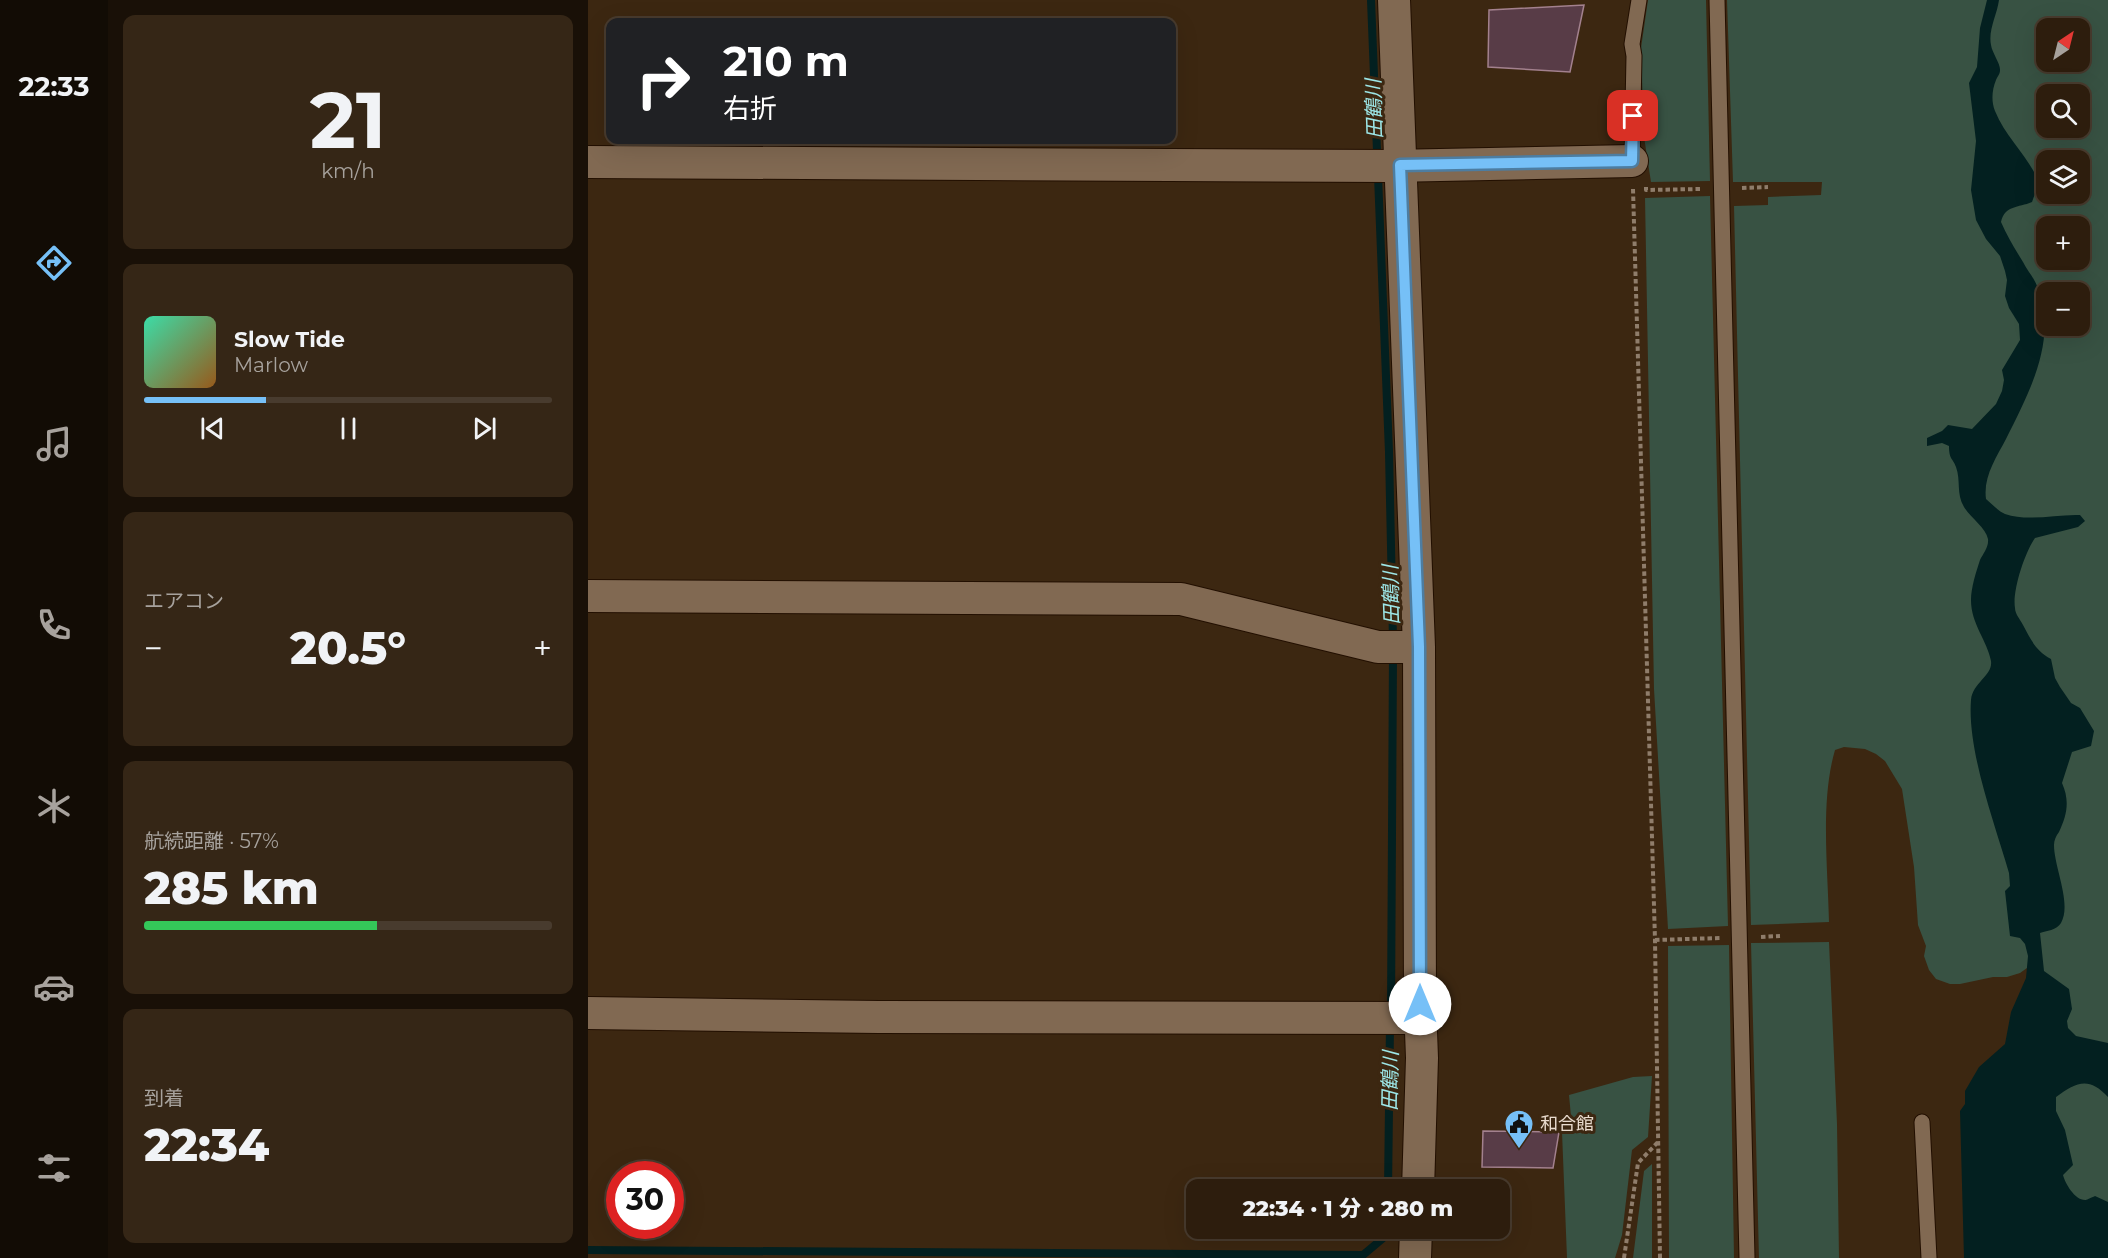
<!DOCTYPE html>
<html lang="ja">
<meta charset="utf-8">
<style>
body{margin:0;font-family:Montserrat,"Noto Sans JP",sans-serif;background:#352616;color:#f1f3f6;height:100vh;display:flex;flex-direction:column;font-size:22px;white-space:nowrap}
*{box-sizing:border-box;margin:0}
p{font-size:20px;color:#a7a29d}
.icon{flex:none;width:33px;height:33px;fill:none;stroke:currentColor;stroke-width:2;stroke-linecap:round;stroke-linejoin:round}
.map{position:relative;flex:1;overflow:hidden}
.details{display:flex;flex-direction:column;gap:15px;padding:15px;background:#191007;width:480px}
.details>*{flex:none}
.top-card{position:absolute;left:18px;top:18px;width:570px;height:126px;border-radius:12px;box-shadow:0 6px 24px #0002,0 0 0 2px #483b2e;background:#202124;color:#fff;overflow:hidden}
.needle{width:39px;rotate:35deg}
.controls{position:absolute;left:1448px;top:18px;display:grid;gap:12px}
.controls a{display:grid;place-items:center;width:54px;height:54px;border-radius:12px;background:#2d1d0d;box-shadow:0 6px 24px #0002,0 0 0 2px #483b2e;font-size:30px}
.speed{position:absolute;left:18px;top:1161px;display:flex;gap:12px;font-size:30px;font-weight:700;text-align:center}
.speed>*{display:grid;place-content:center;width:78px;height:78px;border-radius:50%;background:#2d1d0d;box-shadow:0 6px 24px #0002,0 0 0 2px #483b2e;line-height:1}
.speed .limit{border:9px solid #d22;background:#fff;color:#111}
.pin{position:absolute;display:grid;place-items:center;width:51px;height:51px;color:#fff;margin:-26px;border-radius:12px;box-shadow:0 3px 9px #0006}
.me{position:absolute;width:66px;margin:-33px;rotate:0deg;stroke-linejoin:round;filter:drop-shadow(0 0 4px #0008)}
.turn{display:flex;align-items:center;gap:21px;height:126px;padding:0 18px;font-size:27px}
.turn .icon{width:78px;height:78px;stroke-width:2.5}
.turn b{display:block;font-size:42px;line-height:51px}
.big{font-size:45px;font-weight:800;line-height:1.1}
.details .card{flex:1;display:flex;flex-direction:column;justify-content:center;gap:9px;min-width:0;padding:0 21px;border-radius:12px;background:#352616}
.details .dial{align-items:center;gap:0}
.dial b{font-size:78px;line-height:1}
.song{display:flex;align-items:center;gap:18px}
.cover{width:72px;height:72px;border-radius:9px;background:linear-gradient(135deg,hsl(160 70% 55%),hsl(30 70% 35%))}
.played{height:6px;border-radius:3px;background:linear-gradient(90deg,#76c0f7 30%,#483b2e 30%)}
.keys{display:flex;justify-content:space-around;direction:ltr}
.heat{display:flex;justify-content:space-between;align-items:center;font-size:33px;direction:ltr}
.charge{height:9px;border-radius:4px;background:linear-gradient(90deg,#34c759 57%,#483b2e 0)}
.trip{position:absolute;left:598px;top:1179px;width:324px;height:60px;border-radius:12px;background:#2d1d0d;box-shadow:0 6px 24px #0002,0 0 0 2px #483b2e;font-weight:800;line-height:60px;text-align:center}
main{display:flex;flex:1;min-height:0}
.tabs{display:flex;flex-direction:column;width:108px;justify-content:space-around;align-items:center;background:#120c05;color:#a7a29d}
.tabs .icon{width:42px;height:42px}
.tabs .active{color:#76c0f7}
.tabs b{font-size:27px;color:#f1f3f6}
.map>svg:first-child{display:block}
</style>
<main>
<nav class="tabs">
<b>22:33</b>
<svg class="icon active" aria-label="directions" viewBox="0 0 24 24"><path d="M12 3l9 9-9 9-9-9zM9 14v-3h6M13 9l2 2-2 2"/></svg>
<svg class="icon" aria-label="music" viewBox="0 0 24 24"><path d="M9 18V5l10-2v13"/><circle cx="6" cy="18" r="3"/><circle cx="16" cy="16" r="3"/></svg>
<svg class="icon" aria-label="phone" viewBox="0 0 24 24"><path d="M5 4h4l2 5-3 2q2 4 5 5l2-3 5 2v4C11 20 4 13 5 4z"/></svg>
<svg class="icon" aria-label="climate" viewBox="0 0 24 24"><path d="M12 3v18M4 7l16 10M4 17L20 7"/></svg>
<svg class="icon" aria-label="car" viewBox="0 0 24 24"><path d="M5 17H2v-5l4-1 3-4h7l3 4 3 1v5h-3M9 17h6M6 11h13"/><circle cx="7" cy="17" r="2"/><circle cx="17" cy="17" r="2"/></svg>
<svg class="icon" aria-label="filters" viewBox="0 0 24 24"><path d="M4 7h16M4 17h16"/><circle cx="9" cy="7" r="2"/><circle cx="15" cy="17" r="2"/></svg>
</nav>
<section class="details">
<div class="card dial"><b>21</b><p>km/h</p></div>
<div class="card">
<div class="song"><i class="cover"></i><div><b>Slow Tide</b><p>Marlow</p></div></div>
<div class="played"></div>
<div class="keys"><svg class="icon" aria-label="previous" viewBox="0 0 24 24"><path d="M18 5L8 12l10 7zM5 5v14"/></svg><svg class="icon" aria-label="pause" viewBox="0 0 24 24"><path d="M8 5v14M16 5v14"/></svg><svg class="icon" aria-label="next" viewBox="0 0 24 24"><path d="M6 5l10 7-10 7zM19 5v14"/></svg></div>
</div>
<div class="card"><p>エアコン</p>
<div class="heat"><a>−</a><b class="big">20.5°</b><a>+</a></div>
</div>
<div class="card"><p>航続距離 · 57%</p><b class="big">285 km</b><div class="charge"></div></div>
<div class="card"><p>到着</p><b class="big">22:34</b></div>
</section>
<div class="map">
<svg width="1520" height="1258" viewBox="0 0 1520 1258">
<rect width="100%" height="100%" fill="#3c2711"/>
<path fill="#385243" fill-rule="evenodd" d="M1060 0H1118L1122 181 1063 182 1056 137 1053 48Z
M1139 0H1520V1258L1481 1207 1461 1117 1472 1086 1439 968 1432 973 1419 977H1405L1372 984H1362L1348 979 1341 970 1336 956 1338 946 1330 925 1326 867 1314 789 1297 761 1288 754 1277 749 1256 747 1247 750C1232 801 1240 869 1241 922L1163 925 1146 206 1180 205V197L1233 195 1234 182H1145ZM1458 28H1491V62H1458ZM1458 94H1491V128H1458ZM1458 160H1491V194H1458ZM1458 226H1491V260H1458ZM1458 292H1491V326H1458Z
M1122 196 1140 926 1080 929 1066 689 1057 198Z
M1241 942 1249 1124 1251 1258H1171L1163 943Z
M1141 945 1146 1258H1081L1080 946Z
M1064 1076 1060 1137 1044 1150 1034 1235 1027 1258H979L974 1132 984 1127 981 1095 1045 1077Z
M1064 1164V1258H1045L1056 1171Z"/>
<path fill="#032020" d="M1399 0H1411C1409 15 1400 30 1403 45 1404 53 1413 64 1412 71 1412 74 1409 77 1408 80 1404 90 1403 101 1407 111 1418 138 1440 156 1451 182L1444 202C1430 208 1417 205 1413 222 1419 236 1427 249 1435 262 1439 270 1446 278 1449 286 1471 338 1441 393 1418 439 1408 458 1395 477 1398 499 1404 504 1410 511 1417 514 1440 522 1468 514 1492 515L1497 521 1490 527 1447 538C1437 552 1424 591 1427 608 1427 614 1432 619 1435 625 1443 640 1448 651 1463 659L1467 678 1472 687 1483 703 1492 708 1506 731 1503 746 1484 752 1474 783C1482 801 1479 815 1471 832 1468 836 1466 840 1466 845 1466 867 1484 904 1473 923 1469 930 1458 931 1452 933L1456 971 1481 989 1484 1009 1479 1021 1480 1028 1488 1036 1520 1043V1097C1501 1076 1488 1082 1468 1097V1111L1477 1130 1485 1165 1475 1175C1477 1183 1487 1201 1498 1200 1498 1200 1507 1196 1507 1196L1520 1202V1258H1376L1372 1111 1377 1104V1091L1391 1067 1417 1044 1423 1012 1438 978 1440 956 1437 944 1432 938 1422 936 1417 891 1422 886 1421 873C1407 824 1379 751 1383 700 1385 682 1405 676 1403 661 1399 640 1383 624 1383 600 1383 588 1388 572 1392 560 1395 554 1401 547 1400 539 1398 528 1382 517 1376 507 1368 494 1373 480 1368 467 1365 458 1361 460 1361 446L1354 443 1339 446V438L1354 431 1360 425 1384 429 1408 404 1414 391 1416 380 1414 370 1432 340 1431 324 1421 308 1417 296 1419 280 1417 271 1412 256 1398 239 1388 220 1383 190 1388 141 1381 83 1389 67 1392 28Z"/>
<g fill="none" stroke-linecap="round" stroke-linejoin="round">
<path stroke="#032020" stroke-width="8" d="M783 0 801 452 805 640
M803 1012 805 653
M800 1190 802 1025
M0 1250 775 1255 800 1234V1228"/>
</g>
<path fill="#583c47" stroke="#a3818e" stroke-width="1.5" d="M996 5 982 72 900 67 901 10Z
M895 1131 971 1132 965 1168 894 1167Z"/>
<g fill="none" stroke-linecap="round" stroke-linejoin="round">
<g stroke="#220f00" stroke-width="17">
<path id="service" d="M1129 0 1159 1258
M1044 161 1046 56 1044 44 1051 0
M1334 1122 1341 1258"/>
</g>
<g stroke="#220f00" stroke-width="34">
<path id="minor" d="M806 0 831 647 832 1004 834 1058 830 1190
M0 162 803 166 1044 161
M0 596 593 599 790 647H831
M0 1013 290 1017 832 1018
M827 1258 828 1228"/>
</g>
<path stroke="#8f7d6b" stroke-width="4" stroke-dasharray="4.5 3" stroke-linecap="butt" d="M1058 187V190L1113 189
M1154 188 1180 187
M1045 189 1067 940 1072 1258
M1173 937 1192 936
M1067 940 1132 938
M1036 1258 1050 1163 1070 1142"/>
<use href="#service" stroke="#816952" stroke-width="15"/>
<use href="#minor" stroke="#816952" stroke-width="32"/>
</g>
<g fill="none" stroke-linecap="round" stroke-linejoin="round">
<g stroke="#4d7da1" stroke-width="15">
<path id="route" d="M832 1004 831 647 812 165 1044 161 1045 116"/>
</g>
<use href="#route" stroke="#76c0f7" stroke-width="10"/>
</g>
<defs>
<g id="civic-pin" transform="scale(1.5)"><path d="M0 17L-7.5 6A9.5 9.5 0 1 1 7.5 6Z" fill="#76c0f7" stroke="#3c2711"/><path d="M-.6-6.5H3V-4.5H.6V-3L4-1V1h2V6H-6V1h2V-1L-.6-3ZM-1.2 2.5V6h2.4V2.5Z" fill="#111"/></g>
</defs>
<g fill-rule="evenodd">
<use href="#civic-pin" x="931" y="1124"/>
</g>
<g text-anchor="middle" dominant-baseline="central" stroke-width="6" stroke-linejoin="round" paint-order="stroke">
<g font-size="18" fill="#e9dbce" stroke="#3c2711" text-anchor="start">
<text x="952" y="1124">和合館</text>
</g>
<g font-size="20" font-style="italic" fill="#9de7e8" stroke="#3c2711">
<text transform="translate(786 109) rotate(-92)">田鶴川</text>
<text transform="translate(803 595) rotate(-92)">田鶴川</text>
<text transform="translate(802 1081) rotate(-89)">田鶴川</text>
</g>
</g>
</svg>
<div class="controls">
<a><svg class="needle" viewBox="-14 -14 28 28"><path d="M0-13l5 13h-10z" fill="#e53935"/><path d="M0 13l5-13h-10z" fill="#a7a29d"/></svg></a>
<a><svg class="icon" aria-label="search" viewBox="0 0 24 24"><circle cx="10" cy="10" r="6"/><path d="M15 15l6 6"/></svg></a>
<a><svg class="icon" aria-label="layers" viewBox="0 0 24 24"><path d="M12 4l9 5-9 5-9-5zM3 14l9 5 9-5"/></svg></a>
<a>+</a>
<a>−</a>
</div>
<div class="speed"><div class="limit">30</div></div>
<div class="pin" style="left:1045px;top:116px;background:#d93025"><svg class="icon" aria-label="arrive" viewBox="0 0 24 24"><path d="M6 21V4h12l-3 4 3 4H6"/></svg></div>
<svg class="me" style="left:832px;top:1004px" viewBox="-20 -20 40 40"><circle r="19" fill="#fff"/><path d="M0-13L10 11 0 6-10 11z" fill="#76c0f7"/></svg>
<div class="trip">22:34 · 1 分 · 280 m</div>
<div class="top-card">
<div class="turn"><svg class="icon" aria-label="right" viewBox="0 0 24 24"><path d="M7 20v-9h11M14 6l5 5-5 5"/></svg><div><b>210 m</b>右折</div></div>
</div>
</div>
</main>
